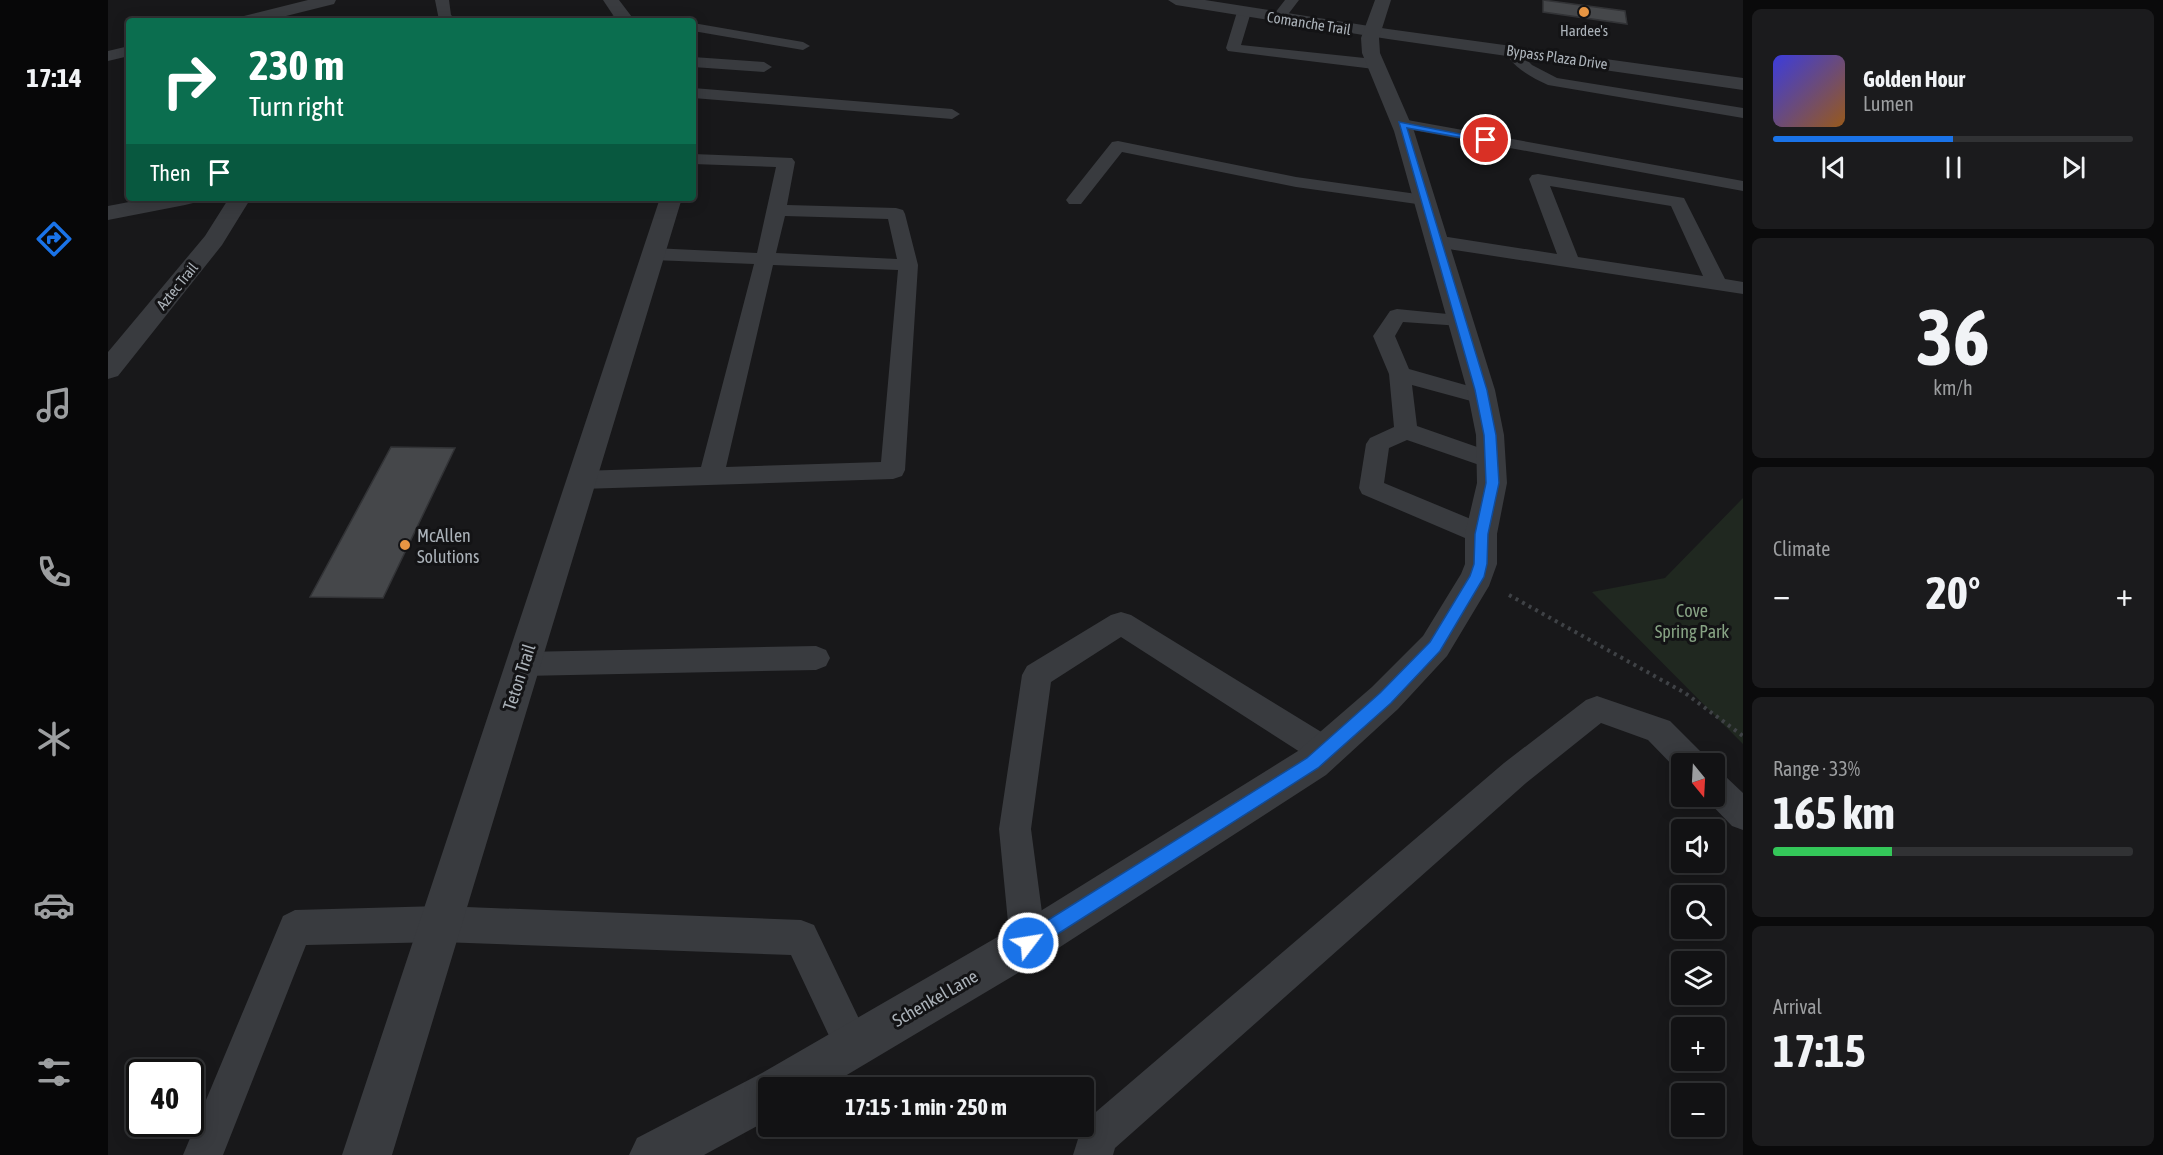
<!DOCTYPE html>
<meta charset="utf-8">
<style>
body{margin:0;font-family:"Asap Condensed",sans-serif;background:#1b1b1d;color:#f1f3f6;height:100vh;display:flex;flex-direction:column;font-size:22px;white-space:nowrap}
*{box-sizing:border-box;margin:0}
p{font-size:20px;color:#9c9ea0}
.icon{flex:none;width:33px;height:33px;fill:none;stroke:currentColor;stroke-width:2;stroke-linecap:round;stroke-linejoin:round}
.map{position:relative;flex:1;overflow:hidden}
.details{display:flex;flex-direction:column;gap:9px;padding:9px;background:#0a0a0b;width:420px}
.details>*{flex:none}
.top-card{position:absolute;left:18px;top:18px;width:570px;height:183px;border-radius:6px;box-shadow:0 3px 15px #0003,0 0 0 2px #313234;background:#0b6e4f;color:#fff;overflow:hidden}
.needle{width:39px;rotate:162deg}
.buttons{position:absolute;left:1563px;top:753px;display:grid;gap:12px}
.buttons a{display:grid;place-items:center;width:54px;height:54px;border-radius:6px;background:#121214;box-shadow:0 3px 15px #0003,0 0 0 2px #313234;font-size:30px}
.speed{position:absolute;left:18px;top:1059px;display:flex;gap:12px;font-size:30px;font-weight:700;text-align:center}
.speed>*{display:grid;place-content:center;width:78px;height:78px;border-radius:50%;background:#121214;box-shadow:0 3px 15px #0003,0 0 0 2px #313234;line-height:1}
.speed .limit{border:3px solid #111;border-radius:9px;background:#fff;color:#111}
.pin{position:absolute;display:grid;place-items:center;width:51px;height:51px;color:#fff;margin:-26px;border:3px solid #fff;border-radius:50%;box-shadow:0 2px 6px #0007}
.me{position:absolute;width:66px;margin:-33px;rotate:59deg;stroke-linejoin:round;filter:drop-shadow(0 0 4px #0008)}
.turn{display:flex;align-items:center;gap:21px;height:126px;padding:0 24px;font-size:27px}
.turn .icon{width:78px;height:78px;stroke-width:2.5}
.turn b{display:block;font-size:42px;line-height:51px}
.then{display:flex;align-items:center;height:57px;padding:0 24px;background:#0003;gap:12px;font-size:22px}
.big{font-size:45px;font-weight:700;line-height:1.1}
.details .card{flex:1;display:flex;flex-direction:column;justify-content:center;gap:9px;min-width:0;padding:0 21px;border-radius:9px;background:#1b1b1d}
.details .dial{align-items:center;gap:0}
.dial b{font-size:78px;line-height:1}
.song{display:flex;align-items:center;gap:18px}
.cover{width:72px;height:72px;border-radius:9px;background:linear-gradient(135deg,hsl(240 70% 55%),hsl(30 70% 35%))}
.played{height:6px;border-radius:3px;background:linear-gradient(90deg,#1a73e8 50%,#313234 50%)}
.keys{display:flex;justify-content:space-around;direction:ltr}
.heat{display:flex;justify-content:space-between;align-items:center;font-size:33px;direction:ltr}
.charge{height:9px;border-radius:4px;background:linear-gradient(90deg,#34c759 33%,#313234 0)}
.trip{position:absolute;left:650px;top:1077px;width:336px;height:60px;border-radius:6px;background:#121214;box-shadow:0 3px 15px #0003,0 0 0 2px #313234;font-weight:700;line-height:60px;text-align:center}
main{display:flex;flex:1;min-height:0}
.menu{display:flex;flex-direction:column;width:108px;justify-content:space-around;align-items:center;background:#070708;color:#9c9ea0}
.menu .icon{width:42px;height:42px}
.menu .on{color:#1a73e8}
.menu b{font-size:27px;color:#f1f3f6}
.map>svg:first-child{display:block}
</style>
<main>
<nav class="menu">
<b>17:14</b>
<svg class="icon on" aria-label="directions" viewBox="0 0 24 24"><path d="M12 3l9 9-9 9-9-9zM9 14v-3h6M13 9l2 2-2 2"/></svg>
<svg class="icon" aria-label="music" viewBox="0 0 24 24"><path d="M9 18V5l10-2v13"/><circle cx="6" cy="18" r="3"/><circle cx="16" cy="16" r="3"/></svg>
<svg class="icon" aria-label="phone" viewBox="0 0 24 24"><path d="M5 4h4l2 5-3 2q2 4 5 5l2-3 5 2v4C11 20 4 13 5 4z"/></svg>
<svg class="icon" aria-label="climate" viewBox="0 0 24 24"><path d="M12 3v18M4 7l16 10M4 17L20 7"/></svg>
<svg class="icon" aria-label="car" viewBox="0 0 24 24"><path d="M5 17H2v-5l4-1 3-4h7l3 4 3 1v5h-3M9 17h6M6 11h13"/><circle cx="7" cy="17" r="2"/><circle cx="17" cy="17" r="2"/></svg>
<svg class="icon" aria-label="filters" viewBox="0 0 24 24"><path d="M4 7h16M4 17h16"/><circle cx="9" cy="7" r="2"/><circle cx="15" cy="17" r="2"/></svg>
</nav>
<div class="map">
<svg width="1635" height="1155" viewBox="0 0 1635 1155">
<rect width="100%" height="100%" fill="#18181a"/>
<path fill="#202820" d="M1635 498V744L1484 592 1557 578Z"/>
<path fill="#45474a" stroke="#323336" stroke-width="1.5" d="M1435 0 1517 11 1519 24 1435 12Z
M283 447 347 448 275 598 202 597Z"/>
<g fill="none" stroke-linecap="round" stroke-linejoin="round">
<path stroke="#3f4246" stroke-width="4" stroke-dasharray="3 4.5" stroke-linecap="butt" d="M1401 595 1577 693 1635 736"/>
<path fill="#393b3f" fill-rule="evenodd" d="M327 0H341L343 15 350 21 331 20Z
M1177 0H1191L1175 21H1165L1163 18Z
M1136 8 1143 12 1133 45 1266 59 1274 64 1266 69 1120 51 1118 48 1129 12Z
M515 14 520 15 522 18 520 21H490L492 18Z
M585 23 695 42 702 46 695 50 585 31Z
M1411 47 1416 48 1418 51 1416 57 1424 65 1449 78 1635 108V118L1440 85C1425 78 1411 71 1401 58L1406 48Z
M585 57 656 62 664 67 656 72 585 67Z
M585 88 844 109 852 114 844 119 585 98Z
M1294 119 1635 181V191L1288 127 1286 124 1288 121Z
M1010 141 1188 177 1316 195 1322 196 1325 200 1322 204 1316 205 1188 187 1014 152 973 204H961L958 200 961 196 1004 142Z
M585 154 684 158 687 162 679 205 788 208 795 210 797 214 810 265 797 470 794 476 785 479 473 489 464 486 461 480 464 474 473 471 593 467 646 264 545 260 538 258 535 254 538 250 545 248 649 253 668 167 585 164ZM677 216 780 219 789 259 668 253ZM665 265 790 270 773 462 618 467Z
M1430 174 1576 198 1617 279 1635 282V294L1327 247 1320 245 1317 241 1320 237 1327 235 1449 254 1421 179 1424 175ZM1442 186 1563 206 1595 276 1470 257Z
M1289 309 1360 316 1364 320 1360 324 1353 326 1295 322 1287 336 1301 369 1382 392 1385 397 1382 402 1374 404 1304 385 1309 426 1392 455 1395 461 1392 467 1383 469 1299 440 1281 448 1276 483 1382 527 1386 534 1382 541 1373 544 1364 541 1254 494 1251 488 1258 444 1262 438 1286 427 1281 374 1265 336 1282 311Z
M1013 612 1023 615 1228 741 1233 751 1228 761 1217 765 1206 761 1013 637 943 682 923 829 938 943 933 956 920 961 907 956 902 943 891 829 914 675 919 666 1003 615Z
M708 646 718 650 722 658 718 666 708 670 415 676 405 673 400 664 405 655 415 652Z
M1489 696 1562 721 1595 754 1599 764H1574L1573 774 1540 740 1493 723 1418 783 1007 1148 1005 1155H965L975 1123 1396 763 1478 700Z
M1606 772 1617 776 1635 793V830L1624 826 1595 796H1606Z
M333 906 693 920 706 925 764 1046 758 1059 745 1065 732 1059 683 955 333 942 198 945 115 1155H75L175 916 187 910Z"/>
<path fill="#393b3f" fill-rule="evenodd" d="M200 0H228L226 4 158 21H129L132 17Z
M495 0H511L527 21H509Z
M1060 0H1097L1280 29 1635 78V90L1280 39 1068 5Z
M21 46V56L0 61V51Z
M42 198H88L85 203 77 205 0 220V206Z
M121 198H143L114 245 10 376 0 379V352L97 236Z
M552 198H574L284 1155H234Z"/>
<path fill="#393b3f" fill-rule="evenodd" d="M1267 0H1283L1271 38 1272 53 1306 131 1387 390 1396 435 1399 483 1389 534V564L1381 586 1339 656 1290 709 1218 775 935 958 717 1088H660V1120L596 1155H521L529 1138 654 1073 905 928 1190 751 1264 687 1315 636 1353 574 1357 564V534L1369 483 1368 435 1359 390 1286 131 1254 53 1253 38Z"/>
</g>
<path fill="#1a73e8" stroke="#114b97" stroke-width="1.5" d="M1291 122 1382 140 1378 142 1299 128 1379 390 1388 435 1391 483 1380 534 1379 564 1376 577 1332 651 1283 703 1210 768 926 949 920 952 913 949 911 943 913 937 1199 758 1272 693 1322 642 1362 576 1366 564 1367 534 1378 483 1376 435 1367 390Z"/>
<g fill="#e79543" stroke="#131315" stroke-width="2">
<circle cx="1476" cy="12" r="6"/>
<circle cx="297" cy="545" r="6"/>
</g>
<g text-anchor="middle" dominant-baseline="central" stroke-width="6" stroke-linejoin="round" paint-order="stroke">
<g font-size="15" fill="#abb2b9" stroke="#131315">
<text transform="translate(1201 23) rotate(9)">Comanche Trail</text>
<text transform="translate(1449 57) rotate(8)">Bypass Plaza Drive</text>
<text transform="translate(69 286) rotate(-51)">Aztec Trail</text>
</g>
<g font-size="15" fill="#abb2b9" stroke="#131315">
<text x="1476" y="30">Hardee's</text>
</g>
<g font-size="18" fill="#abb2b9" stroke="#131315" text-anchor="start">
<text x="309" y="535">McAllen<tspan x="309" dy="21">Solutions</tspan></text>
</g>
<g font-size="18" fill="#87a384" stroke="#131315">
<text x="1584" y="610">Cove<tspan x="1584" dy="21">Spring Park</tspan></text>
</g>
<g font-size="18" fill="#abb2b9" stroke="#131315">
<text transform="translate(411 677) rotate(-72)">Teton Trail</text>
<text transform="translate(827 998) rotate(-30)">Schenkel Lane</text>
</g>
</g>
</svg>
<div class="buttons">
<a><svg class="needle" viewBox="-14 -14 28 28"><path d="M0-13l5 13h-10z" fill="#e53935"/><path d="M0 13l5-13h-10z" fill="#9c9ea0"/></svg></a>
<a><svg class="icon" aria-label="sound" viewBox="0 0 24 24"><path d="M4 9h4l5-4v14l-5-4H4zM17 9q2 3 0 6"/></svg></a>
<a><svg class="icon" aria-label="search" viewBox="0 0 24 24"><circle cx="10" cy="10" r="6"/><path d="M15 15l6 6"/></svg></a>
<a><svg class="icon" aria-label="layers" viewBox="0 0 24 24"><path d="M12 4l9 5-9 5-9-5zM3 14l9 5 9-5"/></svg></a>
<a>+</a>
<a>−</a>
</div>
<div class="speed"><div class="limit">40</div></div>
<div class="pin" style="left:1378px;top:140px;background:#d93025"><svg class="icon" aria-label="arrive" viewBox="0 0 24 24"><path d="M6 21V4h12l-3 4 3 4H6"/></svg></div>
<svg class="me" style="left:920px;top:943px" viewBox="-20 -20 40 40"><circle r="17" fill="#1a73e8" stroke="#fff" stroke-width="3"/><path d="M0-11L8 9 0 5-8 9z" fill="#fff"/></svg>
<div class="trip">17:15 · 1 min · 250 m</div>
<div class="top-card">
<div class="turn"><svg class="icon" aria-label="right" viewBox="0 0 24 24"><path d="M7 20v-9h11M14 6l5 5-5 5"/></svg><div><b>230 m</b>Turn right</div></div>
<div class="then">Then<svg class="icon" aria-label="arrive" viewBox="0 0 24 24"><path d="M6 21V4h12l-3 4 3 4H6"/></svg></div>
</div>
</div>
<section class="details">
<div class="card">
<div class="song"><i class="cover"></i><div><b>Golden Hour</b><p>Lumen</p></div></div>
<div class="played"></div>
<div class="keys"><svg class="icon" aria-label="previous" viewBox="0 0 24 24"><path d="M18 5L8 12l10 7zM5 5v14"/></svg><svg class="icon" aria-label="pause" viewBox="0 0 24 24"><path d="M8 5v14M16 5v14"/></svg><svg class="icon" aria-label="next" viewBox="0 0 24 24"><path d="M6 5l10 7-10 7zM19 5v14"/></svg></div>
</div>
<div class="card dial"><b>36</b><p>km/h</p></div>
<div class="card"><p>Climate</p>
<div class="heat"><a>−</a><b class="big">20°</b><a>+</a></div>
</div>
<div class="card"><p>Range · 33%</p><b class="big">165 km</b><div class="charge"></div></div>
<div class="card"><p>Arrival</p><b class="big">17:15</b></div>
</section>
</main>
